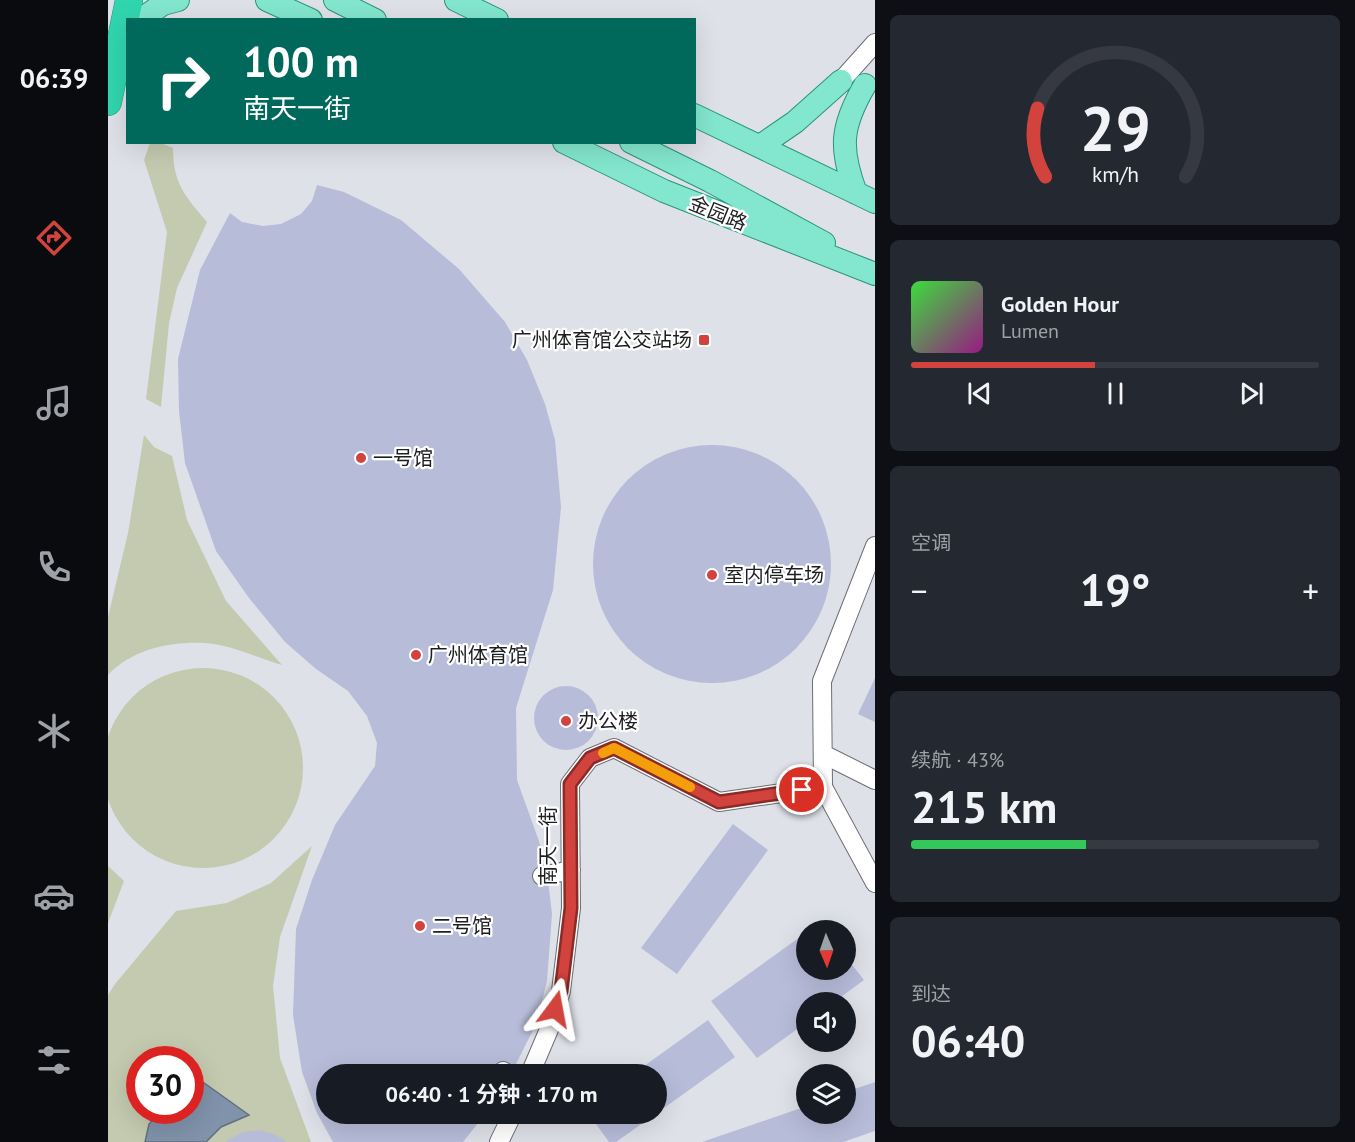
<!DOCTYPE html>
<html lang="zh">
<meta charset="utf-8">
<style>
body{margin:0;font-family:"PT Sans","Noto Sans SC",sans-serif;background:#242831;color:#f1f3f6;height:100vh;display:flex;flex-direction:column;font-size:22px;white-space:nowrap}
*{box-sizing:border-box;margin:0}
p{font-size:20px;color:#9ea1a6}
.icon{flex:none;width:33px;height:33px;fill:none;stroke:currentColor;stroke-width:2;stroke-linecap:round;stroke-linejoin:round}
.map{position:relative;flex:1;overflow:hidden}
.drawer{display:flex;flex-direction:column;gap:15px;padding:15px;background:#0d0f14;width:480px}
.drawer>*{flex:none}
.banner{position:absolute;left:18px;top:18px;width:570px;height:126px;border-radius:0px;box-shadow:0 6px 24px #0002;background:#00695c;color:#fff;overflow:hidden}
.needle{width:39px;rotate:178deg}
.controls{position:absolute;left:688px;top:920px;display:grid;gap:12px}
.controls a{display:grid;place-items:center;width:60px;height:60px;border-radius:50%;background:#171b24;box-shadow:0 6px 24px #0002;font-size:30px}
.speed{position:absolute;left:18px;top:1046px;display:flex;gap:12px;font-size:30px;font-weight:700;text-align:center}
.speed>*{display:grid;place-content:center;width:78px;height:78px;border-radius:50%;background:#171b24;box-shadow:0 6px 24px #0002;line-height:1}
.speed .limit{border:9px solid #d22;background:#fff;color:#111}
.pin{position:absolute;display:grid;place-items:center;width:51px;height:51px;color:#fff;margin:-26px;border:3px solid #fff;border-radius:50%;box-shadow:0 2px 6px #0007}
.me{position:absolute;width:66px;margin:-33px;rotate:13deg;stroke-linejoin:round;filter:drop-shadow(0 0 4px #0008)}
.turn{display:flex;align-items:center;gap:21px;height:126px;padding:0 18px;font-size:27px}
.turn .icon{width:78px;height:78px;stroke-width:2.5}
.turn b{display:block;font-size:42px;line-height:51px}
.big{font-size:45px;font-weight:700;line-height:1.1}
.drawer .card{flex:1;display:flex;flex-direction:column;justify-content:center;gap:9px;min-width:0;padding:0 21px;border-radius:9px;background:#242831}
.drawer .dial{align-items:center;gap:0}
.dial svg{height:156px;overflow:visible;fill:none;stroke:#363941;stroke-width:7;stroke-linecap:round;text-anchor:middle}
.dial text{fill:#f1f3f6;stroke:none}
.song{display:flex;align-items:center;gap:18px}
.cover{width:72px;height:72px;border-radius:9px;background:linear-gradient(135deg,hsl(120 70% 55%),hsl(310 70% 35%))}
.played{height:6px;border-radius:3px;background:linear-gradient(90deg,#d2433e 45%,#363941 45%)}
.keys{display:flex;justify-content:space-around;direction:ltr}
.heat{display:flex;justify-content:space-between;align-items:center;font-size:33px;direction:ltr}
.charge{height:9px;border-radius:4px;background:linear-gradient(90deg,#34c759 43%,#363941 0)}
.trip{position:absolute;left:208px;top:1064px;width:351px;height:60px;border-radius:30px;background:#171b24;box-shadow:0 6px 24px #0002;font-weight:700;line-height:60px;text-align:center}
main{display:flex;flex:1;min-height:0}
.dock{display:flex;flex-direction:column;width:108px;justify-content:space-around;align-items:center;background:#090b0e;color:#9ea1a6}
.dock .icon{width:42px;height:42px}
.dock .current{color:#d2433e}
.dock b{font-size:27px;color:#f1f3f6}
.map>svg:first-child{display:block}
</style>
<main>
<nav class="dock">
<b>06:39</b>
<svg class="icon current" aria-label="directions" viewBox="0 0 24 24"><path d="M12 3l9 9-9 9-9-9zM9 14v-3h6M13 9l2 2-2 2"/></svg>
<svg class="icon" aria-label="music" viewBox="0 0 24 24"><path d="M9 18V5l10-2v13"/><circle cx="6" cy="18" r="3"/><circle cx="16" cy="16" r="3"/></svg>
<svg class="icon" aria-label="phone" viewBox="0 0 24 24"><path d="M5 4h4l2 5-3 2q2 4 5 5l2-3 5 2v4C11 20 4 13 5 4z"/></svg>
<svg class="icon" aria-label="climate" viewBox="0 0 24 24"><path d="M12 3v18M4 7l16 10M4 17L20 7"/></svg>
<svg class="icon" aria-label="car" viewBox="0 0 24 24"><path d="M5 17H2v-5l4-1 3-4h7l3 4 3 1v5h-3M9 17h6M6 11h13"/><circle cx="7" cy="17" r="2"/><circle cx="17" cy="17" r="2"/></svg>
<svg class="icon" aria-label="filters" viewBox="0 0 24 24"><path d="M4 7h16M4 17h16"/><circle cx="9" cy="7" r="2"/><circle cx="15" cy="17" r="2"/></svg>
</nav>
<div class="map">
<svg width="767" height="1142" viewBox="0 0 767 1142">
<rect width="100%" height="100%" fill="#dfe1e8"/>
<path fill="#c3caaf" fill-rule="evenodd" d="M42 143H53L65 148C65 183 77 196 99 222L69 288 61 323 53 407 38 399 59 232 36 160Z
M36 435 46 447 64 456 79 520 118 601 174 665C150 658 123 645 98 643 63 641 24 649 0 675V617L20 533Z
M-5 768a100 100 0 1 1 200 0a100 100 0 1 1-200 0Z
M204 846 172 937 165 986 172 1058 203 1142H0V995L7 984 68 911 119 903 163 883ZM32 1059H82V1110H32Z
M0 866 16 881 0 923Z"/>
<path fill="#8093aa" stroke="#627081" stroke-width="1.5" d="M92 1080 141 1115 113 1127 98 1142H37L41 1124 54 1110H82L83 1084Z"/>
<path fill="#b7bcd9" d="M209 185 236 192 293 220 351 269 397 322 419 360 437 404 447 440 453 507 445 590 408 708 409 780 431 841 440 880 444 914 439 981 428 1024 403 1074H219V1113H378L355 1142H225L209 1113 194 1072 185 1015 188 929 204 880 227 825 267 766 269 743 259 716 240 691 208 669 177 642 141 598 108 551 77 463 71 411 70 359 92 270 122 213 134 222 155 226 173 224 193 214 204 201Z
M485 564a119 119 0 1 1 238 0a119 119 0 1 1-238 0Z
M767 678V722L750 714Z
M426 718a32 32 0 1 1 64 0a32 32 0 1 1-64 0Z
M625 824 660 850 569 974 533 948Z
M711 923 716 930H701Z
M699 932V969H738V957L756 980 726 1002H699V1022L649 1058 603 1001Z
M600 1020 627 1057 549 1113V1074H525Z
M767 1082V1131L735 1142H594L699 1106V1113H738V1092Z
M480 1113H549L508 1142H501Z
M151 1130 166 1134 179 1142H117L135 1132Z"/>
<g fill="none" stroke-linecap="round" stroke-linejoin="round">
<g stroke="#6d6e75" stroke-width="20">
<path id="minor" d="M733 81 767 43
M767 546 714 681 715 787 767 883
M715 754 767 780
M434 876 463 870
M395 1071 400 1074
M422 1074 442 1027 453 991 463 908 462 784 482 758 506 748 611 802 715 787
M391 1142 405 1113"/>
</g>
<g stroke="#29957c" stroke-width="24">
<path id="major" d="M159 0 203 20
M227 0 267 20
M348 0 389 20
M32 20 55 4 70 0
M586 115 767 202
M456 142 556 191 767 274
M523 142 602 181 716 243
M652 146 687 122 733 81
M748 193C731 148 733 126 757 85"/>
</g>
<g stroke="#29957c" stroke-width="28">
<path id="highway" d="M0 102 21 0"/>
</g>
<use href="#minor" stroke="#fff" stroke-width="18"/>
<use href="#major" stroke="#83e6ce" stroke-width="22"/>
<use href="#highway" stroke="#30d5ae" stroke-width="27"/>
</g>
<g fill="none" stroke-linecap="round" stroke-linejoin="round">
<g stroke="#882c28" stroke-width="15">
<path id="route" d="M447 1009 453 991 463 908 462 784 482 758 506 748 611 802 694 790"/>
</g>
<use href="#route" stroke="#d2433e" stroke-width="10"/>
<path stroke="#f59e0b" stroke-width="10" d="M495 753 506 748 582 787"/>
</g>
<g fill="#d2433e" stroke="#fff" stroke-width="2">
<rect x="590" y="334" width="12" height="12" rx="3"/>
<circle cx="253" cy="458" r="6"/>
<circle cx="604" cy="575" r="6"/>
<circle cx="308" cy="655" r="6"/>
<circle cx="458" cy="721" r="6"/>
<circle cx="312" cy="926" r="6"/>
</g>
<g text-anchor="middle" dominant-baseline="central" stroke-width="4.5" stroke-linejoin="round" paint-order="stroke">
<g font-size="20" fill="#1d1e20" stroke="#fff">
<text transform="translate(610 213) rotate(22)">金园路</text>
<text transform="translate(440 846) rotate(-90)">南天一街</text>
</g>
<g font-size="20" fill="#1d1e20" stroke="#fff" text-anchor="start">
<text x="584" y="340" text-anchor="end">广州体育馆公交站场</text>
<text x="265" y="458">一号馆</text>
<text x="616" y="575">室内停车场</text>
<text x="320" y="655">广州体育馆</text>
<text x="470" y="721">办公楼</text>
<text x="324" y="926">二号馆</text>
</g>
</g>
</svg>
<div class="controls">
<a><svg class="needle" viewBox="-14 -14 28 28"><path d="M0-13l5 13h-10z" fill="#e53935"/><path d="M0 13l5-13h-10z" fill="#9ea1a6"/></svg></a>
<a><svg class="icon" aria-label="sound" viewBox="0 0 24 24"><path d="M4 9h4l5-4v14l-5-4H4zM17 9q2 3 0 6"/></svg></a>
<a><svg class="icon" aria-label="layers" viewBox="0 0 24 24"><path d="M12 4l9 5-9 5-9-5zM3 14l9 5 9-5"/></svg></a>
</div>
<div class="speed"><div class="limit">30</div></div>
<div class="pin" style="left:694px;top:790px;background:#d93025"><svg class="icon" aria-label="arrive" viewBox="0 0 24 24"><path d="M6 21V4h12l-3 4 3 4H6"/></svg></div>
<svg class="me" style="left:447px;top:1009px" viewBox="-20 -20 40 40"><path d="M0-17L14 15 0 8-14 15z" fill="#d2433e" stroke="#fff" stroke-width="4"/></svg>
<div class="trip">06:40 · 1 分钟 · 170 m</div>
<div class="banner">
<div class="turn"><svg class="icon" aria-label="right" viewBox="0 0 24 24"><path d="M7 20v-9h11M14 6l5 5-5 5"/></svg><div><b>100 m</b>南天一街</div></div>
</div>
</div>
<section class="drawer">
<div class="card dial"><svg viewBox="0 0 100 80">
<path d="M14 69A42 42 0 1 1 86 69"/>
<path d="M14 69A42 42 0 0 1 10 34" stroke="#d2433e"/>
<text x="50" y="56" font-size="32" font-weight="700">29</text>
<text x="50" y="72" font-size="11">km/h</text>
</svg></div>
<div class="card">
<div class="song"><i class="cover"></i><div><b>Golden Hour</b><p>Lumen</p></div></div>
<div class="played"></div>
<div class="keys"><svg class="icon" aria-label="previous" viewBox="0 0 24 24"><path d="M18 5L8 12l10 7zM5 5v14"/></svg><svg class="icon" aria-label="pause" viewBox="0 0 24 24"><path d="M8 5v14M16 5v14"/></svg><svg class="icon" aria-label="next" viewBox="0 0 24 24"><path d="M6 5l10 7-10 7zM19 5v14"/></svg></div>
</div>
<div class="card"><p>空调</p>
<div class="heat"><a>−</a><b class="big">19°</b><a>+</a></div>
</div>
<div class="card"><p>续航 · 43%</p><b class="big">215 km</b><div class="charge"></div></div>
<div class="card"><p>到达</p><b class="big">06:40</b></div>
</section>
</main>
